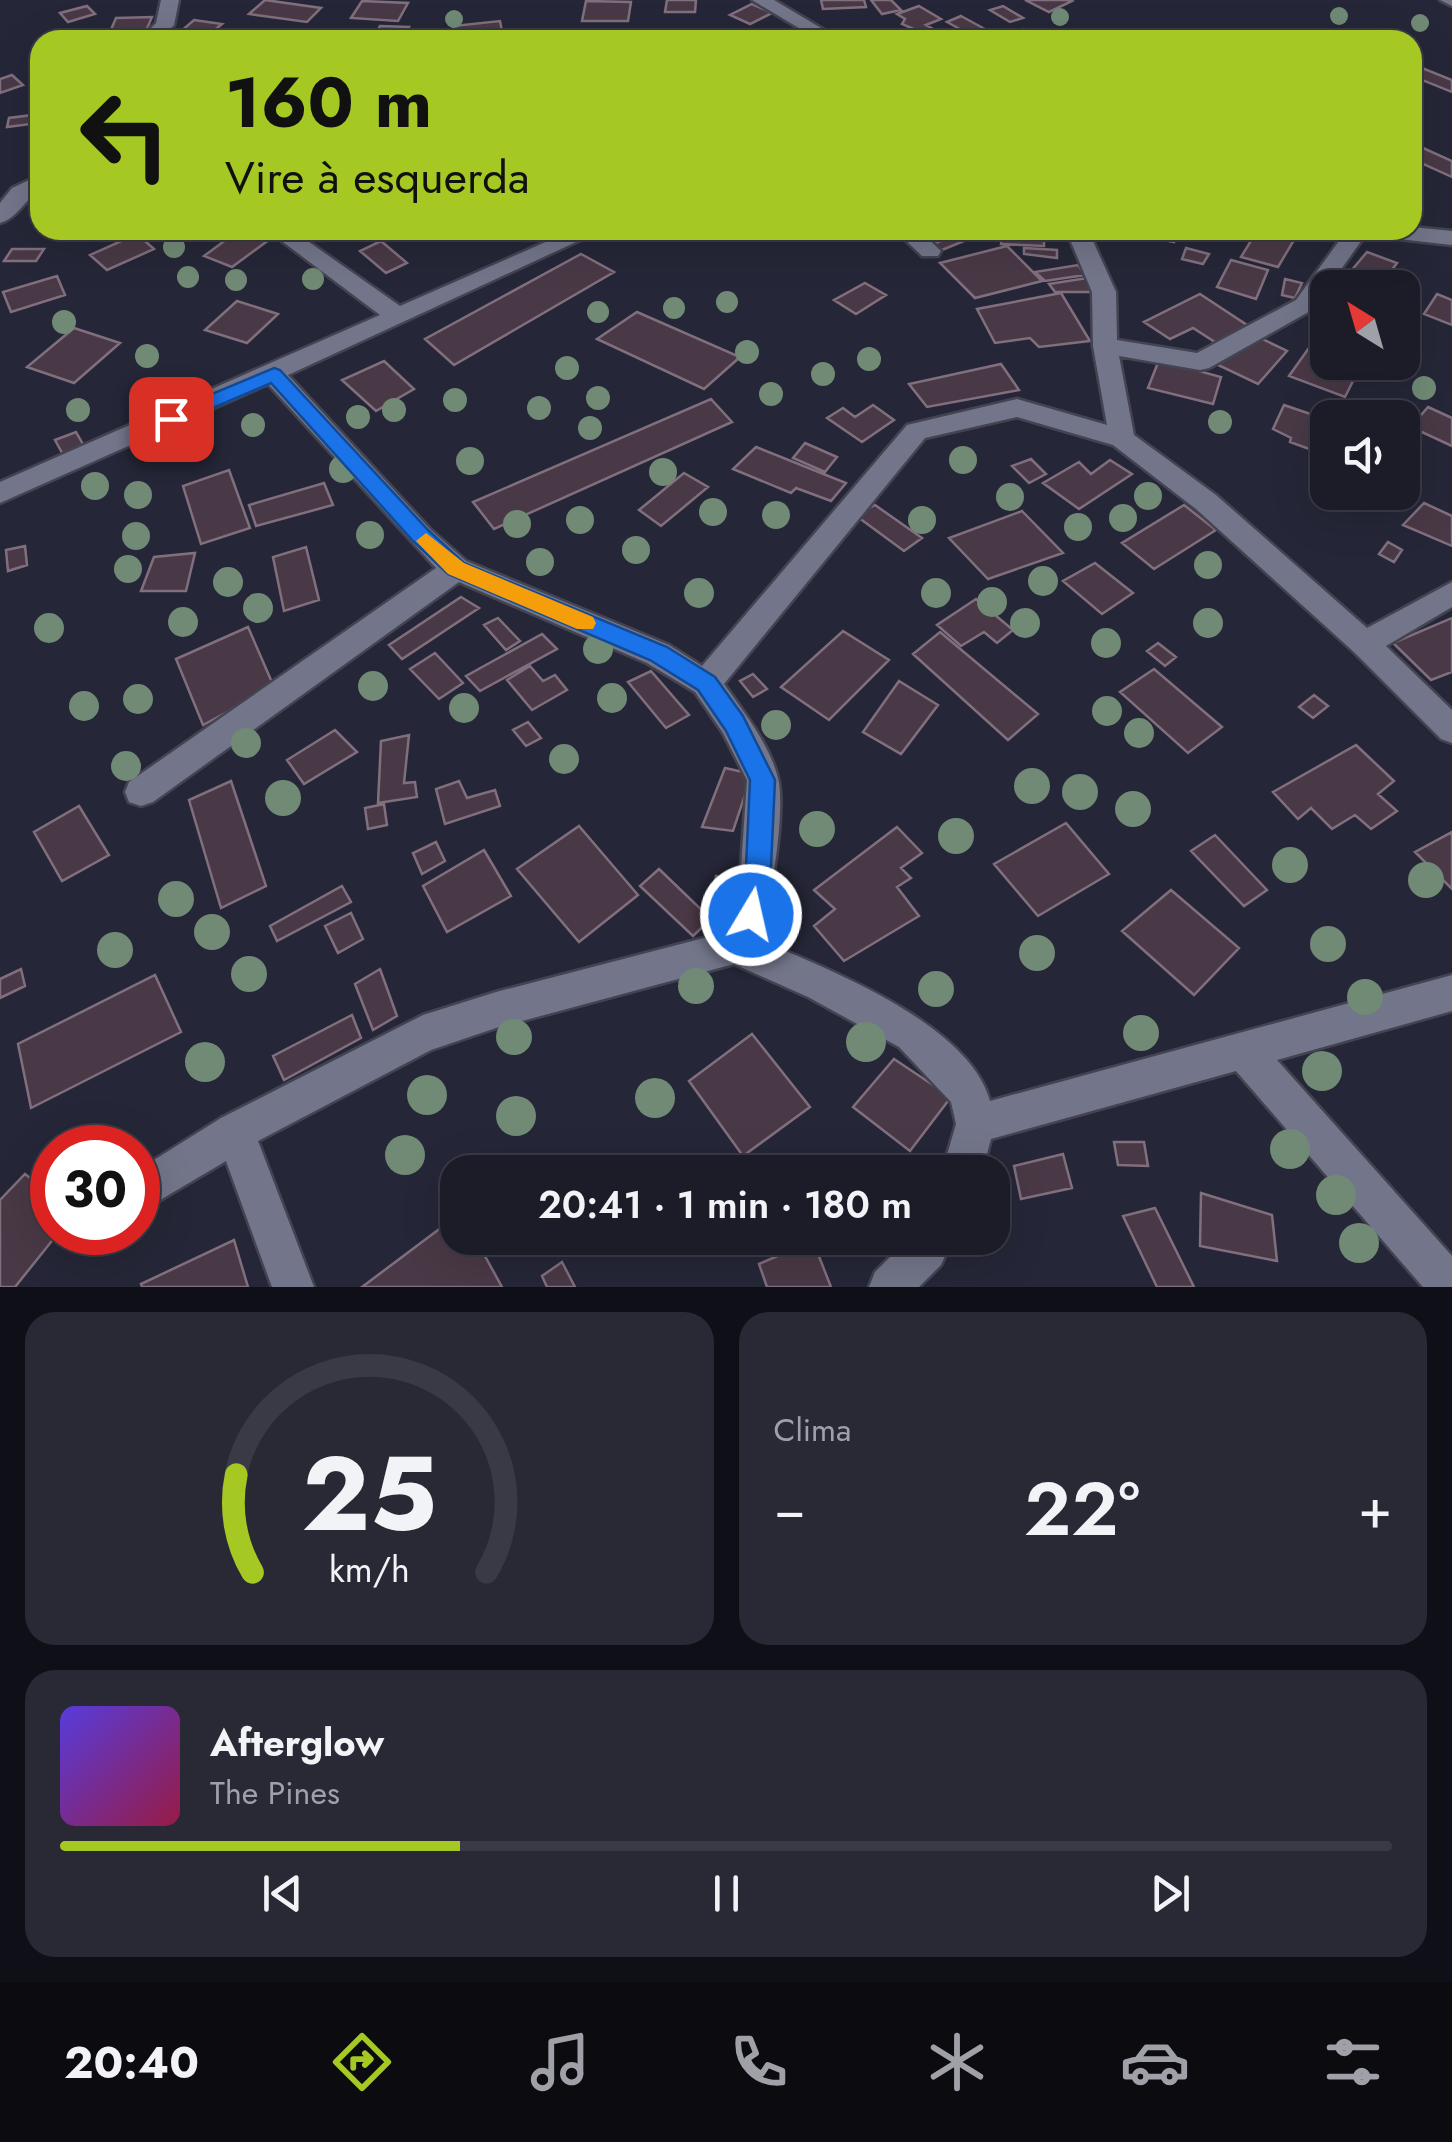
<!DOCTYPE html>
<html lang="pt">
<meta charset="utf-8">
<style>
body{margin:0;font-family:Jost,sans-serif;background:#292935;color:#f1f3f6;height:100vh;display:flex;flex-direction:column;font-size:38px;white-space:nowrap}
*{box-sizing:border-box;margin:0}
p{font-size:32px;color:#a0a1a8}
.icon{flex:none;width:55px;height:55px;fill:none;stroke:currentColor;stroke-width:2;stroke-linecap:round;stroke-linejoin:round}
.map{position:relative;height:1287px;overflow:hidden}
.drawer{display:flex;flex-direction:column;gap:25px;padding:25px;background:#0f0f17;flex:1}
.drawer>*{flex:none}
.top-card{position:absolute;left:30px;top:30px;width:1392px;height:210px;border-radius:30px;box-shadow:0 10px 40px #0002,0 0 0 2px #3a3a46;background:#a5c822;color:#111;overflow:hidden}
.needle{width:65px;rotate:323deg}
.fabs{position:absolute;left:1310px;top:270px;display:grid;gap:20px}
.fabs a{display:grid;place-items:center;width:110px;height:110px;border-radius:20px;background:#1c1c29;box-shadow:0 10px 40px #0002,0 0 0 2px #3a3a46;font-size:50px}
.speed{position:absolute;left:30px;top:1125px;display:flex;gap:20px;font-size:50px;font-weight:700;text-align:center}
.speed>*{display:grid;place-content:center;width:130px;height:130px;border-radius:50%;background:#1c1c29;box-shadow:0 10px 40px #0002,0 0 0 2px #3a3a46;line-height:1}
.speed .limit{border:15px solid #d22;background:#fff;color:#111}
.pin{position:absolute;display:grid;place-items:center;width:85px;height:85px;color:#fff;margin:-42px;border-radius:20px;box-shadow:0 5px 15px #0006}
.me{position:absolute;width:110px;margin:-55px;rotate:9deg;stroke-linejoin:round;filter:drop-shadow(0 0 8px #0008)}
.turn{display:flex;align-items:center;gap:35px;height:210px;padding:0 30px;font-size:45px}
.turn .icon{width:130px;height:130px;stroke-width:2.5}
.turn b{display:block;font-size:70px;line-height:85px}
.big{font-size:75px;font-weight:600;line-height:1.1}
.drawer .tile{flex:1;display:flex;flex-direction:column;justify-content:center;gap:15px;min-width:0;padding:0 35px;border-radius:30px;background:#292935}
.drawer .dial{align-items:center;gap:0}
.dial svg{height:260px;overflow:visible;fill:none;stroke:#3a3a46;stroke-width:7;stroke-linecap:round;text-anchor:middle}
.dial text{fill:#f1f3f6;stroke:none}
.song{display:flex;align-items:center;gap:30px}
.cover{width:120px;height:120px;border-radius:15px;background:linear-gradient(135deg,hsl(250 70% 55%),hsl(340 70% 35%))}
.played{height:10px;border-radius:5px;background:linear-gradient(90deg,#a5c822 30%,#3a3a46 30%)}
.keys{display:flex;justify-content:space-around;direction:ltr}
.heat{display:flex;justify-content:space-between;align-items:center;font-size:55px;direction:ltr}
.drawer .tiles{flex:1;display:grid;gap:25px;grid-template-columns:1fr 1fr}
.tile:last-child{grid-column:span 2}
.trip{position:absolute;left:440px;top:1155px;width:570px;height:100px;border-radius:30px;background:#1c1c29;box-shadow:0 10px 40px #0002,0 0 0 2px #3a3a46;font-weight:600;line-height:100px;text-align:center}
.tab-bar{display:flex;height:160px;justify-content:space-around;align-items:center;background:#0b0b10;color:#a0a1a8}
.tab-bar .icon{width:70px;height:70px}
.tab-bar .selected{color:#a5c822}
.tab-bar b{font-size:45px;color:#f1f3f6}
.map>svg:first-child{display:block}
</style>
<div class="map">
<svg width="1452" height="1287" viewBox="0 0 1452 1287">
<rect width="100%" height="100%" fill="#252637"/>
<path fill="#493946" stroke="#816f7e" stroke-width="2.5" d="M265 0 321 8 307 22 249 14Z
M667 0H696L695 12H665Z
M821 0H864L866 7 823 9Z
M871 0H891L901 10 882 14Z
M1025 0H1070L1072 1 1049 12Z
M362 1 408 3 398 21 351 18Z
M586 1 631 2 628 21H582Z
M752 4 772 13 750 24 730 15Z
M87 6 95 14 68 22 60 13Z
M919 6 941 19 926 25 935 30 925 34 902 24 905 19 897 14Z
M1003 6 1023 18 1010 22 990 10Z
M961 16 983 28 969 34 947 22Z
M152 17 146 31 110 32 116 18Z
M194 20 222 24 206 37 179 33Z
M500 21 503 36 455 40 453 26Z
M380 26 409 27 405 36 375 35Z
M745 29 765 40H716Z
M1024 29 1031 40 996 38 992 31Z
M1412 64 1452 80V92L1412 76Z
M12 75 23 85 0 93V79Z
M40 114 39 123 7 127 9 118Z
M1412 143 1452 161V177L1412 159Z
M1139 230H1176L1174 242 1137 235Z
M238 231 266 242 232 267 204 256Z
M1257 231 1294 240 1278 267 1241 257Z
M961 233 969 239 942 250 933 244Z
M137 234 154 249 107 270 90 255Z
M1002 235 1044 239V246L1001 244Z
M381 241 407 263 386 273 360 251Z
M1007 246 1042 281 975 298 940 263Z
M1024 248 1057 250V258L1024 254Z
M1186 248 1209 254 1203 264 1182 259Z
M12 249H44L36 261H4Z
M1367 252 1397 263 1378 288 1345 278Z
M581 254 614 272 454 365 425 339Z
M1231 260 1268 270 1256 299 1217 287Z
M1078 265 1085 275 1045 281 1035 272Z
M57 276 65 295 11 312 3 292Z
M1087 278 1095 292H1055L1049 284Z
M1285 279 1302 283 1295 298 1282 295Z
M865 283 886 295 856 314 834 300Z
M1061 293 1090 341 1039 347 1030 338 995 343 977 309Z
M1200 294 1250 327 1218 344 1193 328 1170 339 1144 322Z
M1437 294 1452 300V325L1424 314Z
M237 301 278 314 247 343 205 330Z
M637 312 740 357 704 389 597 339Z
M74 328 120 343 74 383 27 367Z
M1254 335 1287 351 1258 384 1216 364Z
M1311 345 1328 351V362L1361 365 1345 397 1289 376Z
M1159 360 1221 377 1213 404 1148 388Z
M384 361 414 389 376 411 342 380Z
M1001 364 1019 390 927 407 909 384Z
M711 399 732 422 494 529 473 502Z
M873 405 894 420 862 442 827 418 843 408 855 417Z
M1284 405 1328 420V456L1290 442 1291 438 1273 429Z
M1428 407 1452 418V446L1411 427Z
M76 432 88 453 67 462 55 440Z
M805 443 837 457 825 472 793 458Z
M756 447 846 483 831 501 796 488 791 493 733 469Z
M1031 459 1046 474 1029 483 1012 466Z
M1110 460 1132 474 1079 509 1043 483 1079 462 1091 474Z
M229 470 250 528 201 544 183 486Z
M684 473 708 487 661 526 639 510Z
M324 483 333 505 256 526 249 505Z
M1424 503 1452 516V546L1403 525Z
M875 505 922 538 904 551 855 515Z
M1184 505 1216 530 1154 569 1122 543Z
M1022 511 1063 553 988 579 949 538Z
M1388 542 1402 550 1394 562 1379 554Z
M25 546 27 565 8 571 6 550Z
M306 547 319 600 284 611 273 557Z
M195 553 186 591H141L154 557Z
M1095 563 1133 593 1102 614 1063 581Z
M461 597 479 608 402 659 389 645Z
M976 599 1013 630 997 643 984 632 961 646 937 625Z
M498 618 520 641 506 650 484 625Z
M1452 618V672L1431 680 1393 643Z
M248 627 274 687 203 725 176 659Z
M843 631 889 660 829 720 781 687Z
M940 632 1038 714 1008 740 913 654Z
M542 634 557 649 480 691 466 676Z
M1158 643 1176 657 1165 666 1147 651Z
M435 653 463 683 439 699 410 669Z
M530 666 543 681 555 675 567 690 532 710 507 680Z
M1154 669 1222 727 1188 753 1120 692Z
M651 671 689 715 666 728 628 682Z
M753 674 767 689 753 697 740 681Z
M899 681 938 705 901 754 863 732Z
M1314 695 1328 706 1313 718 1299 707Z
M528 722 541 738 526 746 513 730Z
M335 730 357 752 304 784 287 760Z
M409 735 404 783 415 782 417 797 378 803 381 741Z
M1356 745 1394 781 1378 794 1397 811 1371 829 1355 815 1332 829 1311 808 1298 819 1273 792Z
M725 768 752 774 733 831 702 827Z
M231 781 266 886 221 908 189 800Z
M459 781 467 798 495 790 500 806 445 824 436 789Z
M384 804 387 825 368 829 365 808Z
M79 806 109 855 62 881 34 832Z
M1066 823 1109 874 1038 916 994 864Z
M579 826 638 895 579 942 517 869Z
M897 827 922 853 901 868 911 878 897 887 919 916 844 961 814 926 835 909 814 890Z
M1452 832V889L1415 852Z
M1215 835 1267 890 1244 906 1191 851Z
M436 842 445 861 422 874 413 853Z
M484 850 511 896 447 932 423 886Z
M659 869 711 919 693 936 640 886Z
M716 876 745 885 739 907 711 898Z
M342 886 351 902 277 941 270 926Z
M1171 890 1239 948 1194 995 1122 931Z
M351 913 363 939 338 953 325 926Z
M21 969 25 986 0 998V979Z
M380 969 397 1016 373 1030 355 984Z
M155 975 181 1032 31 1108 18 1044Z
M352 1015 361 1038 284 1080 273 1056Z
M752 1034 810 1107 743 1156 689 1081Z
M894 1059 951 1097 910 1151 853 1107Z
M1114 1142H1144L1148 1166 1118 1165Z
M1063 1154 1072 1188 1021 1199 1014 1166Z
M25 1174 52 1195V1232H59L15 1287H0V1200Z
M1201 1193 1272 1215 1277 1261 1200 1246Z
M1155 1208 1194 1287H1157L1123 1216Z
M458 1215V1238H475L502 1287H362Z
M234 1240 248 1287H142L141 1284Z
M813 1241 831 1287H767L759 1264Z
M562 1262 575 1287H547L542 1276Z"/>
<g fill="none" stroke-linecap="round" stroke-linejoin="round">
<g stroke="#434351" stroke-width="5">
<path id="street" d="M161 0H179L174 25 159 40H139L156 23Z
M752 0H774L841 40H819Z
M1440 0H1452V6Z
M40 175V190C26 199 16 219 0 223V203L12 188Z
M1412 227 1452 231V245L1381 237 1370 230H1412Z
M267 230H292L400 306 573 230H602L288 375 430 529 466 561 669 645 702 666 907 425 1017 399 1107 425 1093 346 1092 292 1066 230H1088L1116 292 1117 340 1197 353 1296 300 1347 230H1369L1312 310 1209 368 1200 370 1119 356 1134 435 1216 495 1367 628 1452 582V607L1386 646 1452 710V743L1441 739 1354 652 1196 509 1113 445 1017 417 925 438 724 684C743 711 770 745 778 778 786 808 771 911 757 939 825 968 969 1023 990 1101L1452 975V1011L1277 1060 1452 1256V1287H1423L1236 1071 991 1139 982 1172H942L956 1124 951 1102 899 1047 808 997 734 964 496 1028 431 1050 258 1141 314 1287H272L226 1161 145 1209 138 1206V1170L221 1118 423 1015 496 992 723 933 734 913 741 867 747 780 723 733 695 692 647 663 459 582 153 802 141 806 129 802 125 792 129 782 436 568 268 384 0 503V482L380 315Z
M895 230H919L941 251 938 256H922Z
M909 1238H953L941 1265 919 1287H869L875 1272Z"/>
</g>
<use href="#street" fill="#73758a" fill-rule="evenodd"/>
</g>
<g fill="#708a76">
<circle cx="1339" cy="16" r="9"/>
<circle cx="1060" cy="17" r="9"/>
<circle cx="454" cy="19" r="9"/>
<circle cx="1420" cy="23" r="9"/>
<circle cx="174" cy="247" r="11"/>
<circle cx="188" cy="277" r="11"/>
<circle cx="313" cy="279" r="11"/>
<circle cx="236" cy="280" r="11"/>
<circle cx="727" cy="302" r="11"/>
<circle cx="674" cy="308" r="11"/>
<circle cx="598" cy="312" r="11"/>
<circle cx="64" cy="322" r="12"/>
<circle cx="747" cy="352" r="12"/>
<circle cx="147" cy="356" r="12"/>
<circle cx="869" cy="359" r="12"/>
<circle cx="567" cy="368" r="12"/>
<circle cx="823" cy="374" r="12"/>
<circle cx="1424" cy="388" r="12"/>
<circle cx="771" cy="394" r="12"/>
<circle cx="598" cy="398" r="12"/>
<circle cx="455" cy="400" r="12"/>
<circle cx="539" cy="408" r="12"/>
<circle cx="78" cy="410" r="12"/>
<circle cx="394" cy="410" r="12"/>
<circle cx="358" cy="417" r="12"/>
<circle cx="1220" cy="422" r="12"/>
<circle cx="253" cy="425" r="12"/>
<circle cx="590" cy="428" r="12"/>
<circle cx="963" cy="460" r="14"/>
<circle cx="470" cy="461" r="14"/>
<circle cx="343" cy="469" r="14"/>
<circle cx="663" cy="472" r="14"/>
<circle cx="95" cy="486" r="14"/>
<circle cx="138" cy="495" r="14"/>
<circle cx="1148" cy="496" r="14"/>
<circle cx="1010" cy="497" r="14"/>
<circle cx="713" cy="512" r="14"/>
<circle cx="776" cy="515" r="14"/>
<circle cx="1123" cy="518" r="14"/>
<circle cx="580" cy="520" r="14"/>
<circle cx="922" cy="520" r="14"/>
<circle cx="517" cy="524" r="14"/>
<circle cx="1078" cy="527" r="14"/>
<circle cx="370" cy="535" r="14"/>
<circle cx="136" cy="536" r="14"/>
<circle cx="636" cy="550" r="14"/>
<circle cx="540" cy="562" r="14"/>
<circle cx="1208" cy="565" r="14"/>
<circle cx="128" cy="569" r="14"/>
<circle cx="1043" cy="581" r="15"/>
<circle cx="228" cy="582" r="15"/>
<circle cx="699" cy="593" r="15"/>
<circle cx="936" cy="593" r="15"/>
<circle cx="992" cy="602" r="15"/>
<circle cx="258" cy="608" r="15"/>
<circle cx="183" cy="622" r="15"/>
<circle cx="1025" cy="623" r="15"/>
<circle cx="1208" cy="623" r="15"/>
<circle cx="49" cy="628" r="15"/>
<circle cx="1106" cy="643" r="15"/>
<circle cx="598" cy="649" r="15"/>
<circle cx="373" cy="686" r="15"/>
<circle cx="612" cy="698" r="15"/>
<circle cx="138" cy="699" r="15"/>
<circle cx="84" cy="706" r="15"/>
<circle cx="464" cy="708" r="15"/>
<circle cx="1107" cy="711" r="15"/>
<circle cx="776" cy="725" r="15"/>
<circle cx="1139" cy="733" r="15"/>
<circle cx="246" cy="743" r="15"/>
<circle cx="564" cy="759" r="15"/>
<circle cx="126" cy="766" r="15"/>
<circle cx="1032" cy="786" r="18"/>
<circle cx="1080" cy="792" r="18"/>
<circle cx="283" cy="798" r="18"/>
<circle cx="1133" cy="809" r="18"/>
<circle cx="817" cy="829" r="18"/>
<circle cx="956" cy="836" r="18"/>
<circle cx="1290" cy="865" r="18"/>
<circle cx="1426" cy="880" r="18"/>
<circle cx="176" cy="899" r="18"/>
<circle cx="212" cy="932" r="18"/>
<circle cx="1328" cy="944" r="18"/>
<circle cx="115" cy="950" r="18"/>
<circle cx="1037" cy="953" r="18"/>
<circle cx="249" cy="974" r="18"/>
<circle cx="696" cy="986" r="18"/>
<circle cx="936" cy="989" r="18"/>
<circle cx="1365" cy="997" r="18"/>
<circle cx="1141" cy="1033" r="18"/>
<circle cx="514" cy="1037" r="18"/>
<circle cx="866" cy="1042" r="20"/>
<circle cx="205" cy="1062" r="20"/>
<circle cx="1322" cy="1071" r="20"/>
<circle cx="427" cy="1095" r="20"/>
<circle cx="655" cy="1098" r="20"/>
<circle cx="516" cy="1116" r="20"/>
<circle cx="1290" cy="1149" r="20"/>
<circle cx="405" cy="1155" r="20"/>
<circle cx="1336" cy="1195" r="20"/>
<circle cx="1359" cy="1243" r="20"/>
</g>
<path fill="#1a73e8" stroke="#114b97" stroke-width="2.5" d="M274 368 280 370 428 530 464 563 667 647 715 677 743 716 775 780 771 867 760 924 751 928 742 924 738 915 746 867 750 780 726 731 698 690 650 660 448 574 413 541 271 383 178 423H164L161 419 164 414Z"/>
<path fill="#f59e0b" d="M426 533 464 563 593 617 596 623 593 629H577L448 574 416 541Z"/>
</svg>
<div class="fabs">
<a><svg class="needle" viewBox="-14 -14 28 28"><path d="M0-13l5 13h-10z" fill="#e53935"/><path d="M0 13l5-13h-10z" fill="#a0a1a8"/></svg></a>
<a><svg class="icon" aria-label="sound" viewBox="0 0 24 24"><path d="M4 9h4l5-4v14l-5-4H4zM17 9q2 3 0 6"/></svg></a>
</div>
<div class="speed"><div class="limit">30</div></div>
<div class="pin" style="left:171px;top:419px;background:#d93025"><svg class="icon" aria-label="arrive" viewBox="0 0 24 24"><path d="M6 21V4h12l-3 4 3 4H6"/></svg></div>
<svg class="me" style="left:751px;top:915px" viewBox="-20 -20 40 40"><circle r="17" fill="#1a73e8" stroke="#fff" stroke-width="3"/><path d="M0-11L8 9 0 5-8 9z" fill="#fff"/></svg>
<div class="trip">20:41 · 1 min · 180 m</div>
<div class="top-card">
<div class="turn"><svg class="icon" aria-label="left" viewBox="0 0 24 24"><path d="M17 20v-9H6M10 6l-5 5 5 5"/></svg><div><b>160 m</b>Vire à esquerda</div></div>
</div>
</div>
<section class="drawer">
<div class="tiles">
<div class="tile dial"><svg viewBox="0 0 100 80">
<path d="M14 69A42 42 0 1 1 86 69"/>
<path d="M14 69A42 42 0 0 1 9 39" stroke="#a5c822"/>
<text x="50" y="56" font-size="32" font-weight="700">25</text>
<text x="50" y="72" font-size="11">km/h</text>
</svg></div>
<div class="tile"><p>Clima</p>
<div class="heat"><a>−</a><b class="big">22°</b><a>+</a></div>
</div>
<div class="tile">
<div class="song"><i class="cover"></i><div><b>Afterglow</b><p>The Pines</p></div></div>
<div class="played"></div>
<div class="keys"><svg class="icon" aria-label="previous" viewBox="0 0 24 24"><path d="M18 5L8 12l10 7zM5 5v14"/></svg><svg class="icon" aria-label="pause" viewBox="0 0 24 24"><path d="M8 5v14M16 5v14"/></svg><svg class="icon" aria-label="next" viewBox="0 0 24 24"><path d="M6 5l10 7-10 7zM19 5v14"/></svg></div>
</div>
</div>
</section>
<nav class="tab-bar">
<b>20:40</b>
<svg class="icon selected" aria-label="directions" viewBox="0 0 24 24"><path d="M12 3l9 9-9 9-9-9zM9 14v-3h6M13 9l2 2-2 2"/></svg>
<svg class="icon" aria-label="music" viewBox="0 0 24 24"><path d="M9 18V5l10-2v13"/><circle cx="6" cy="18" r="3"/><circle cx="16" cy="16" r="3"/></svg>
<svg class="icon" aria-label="phone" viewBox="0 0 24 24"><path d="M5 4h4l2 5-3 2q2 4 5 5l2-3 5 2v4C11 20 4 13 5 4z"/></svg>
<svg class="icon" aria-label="climate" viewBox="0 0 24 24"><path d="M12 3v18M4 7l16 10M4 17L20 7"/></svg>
<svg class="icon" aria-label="car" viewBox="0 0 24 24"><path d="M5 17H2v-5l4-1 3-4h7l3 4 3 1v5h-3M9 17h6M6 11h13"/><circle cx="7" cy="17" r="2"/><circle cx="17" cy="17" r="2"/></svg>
<svg class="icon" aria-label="filters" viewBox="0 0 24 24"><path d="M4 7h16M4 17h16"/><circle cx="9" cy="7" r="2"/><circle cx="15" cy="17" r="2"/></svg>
</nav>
